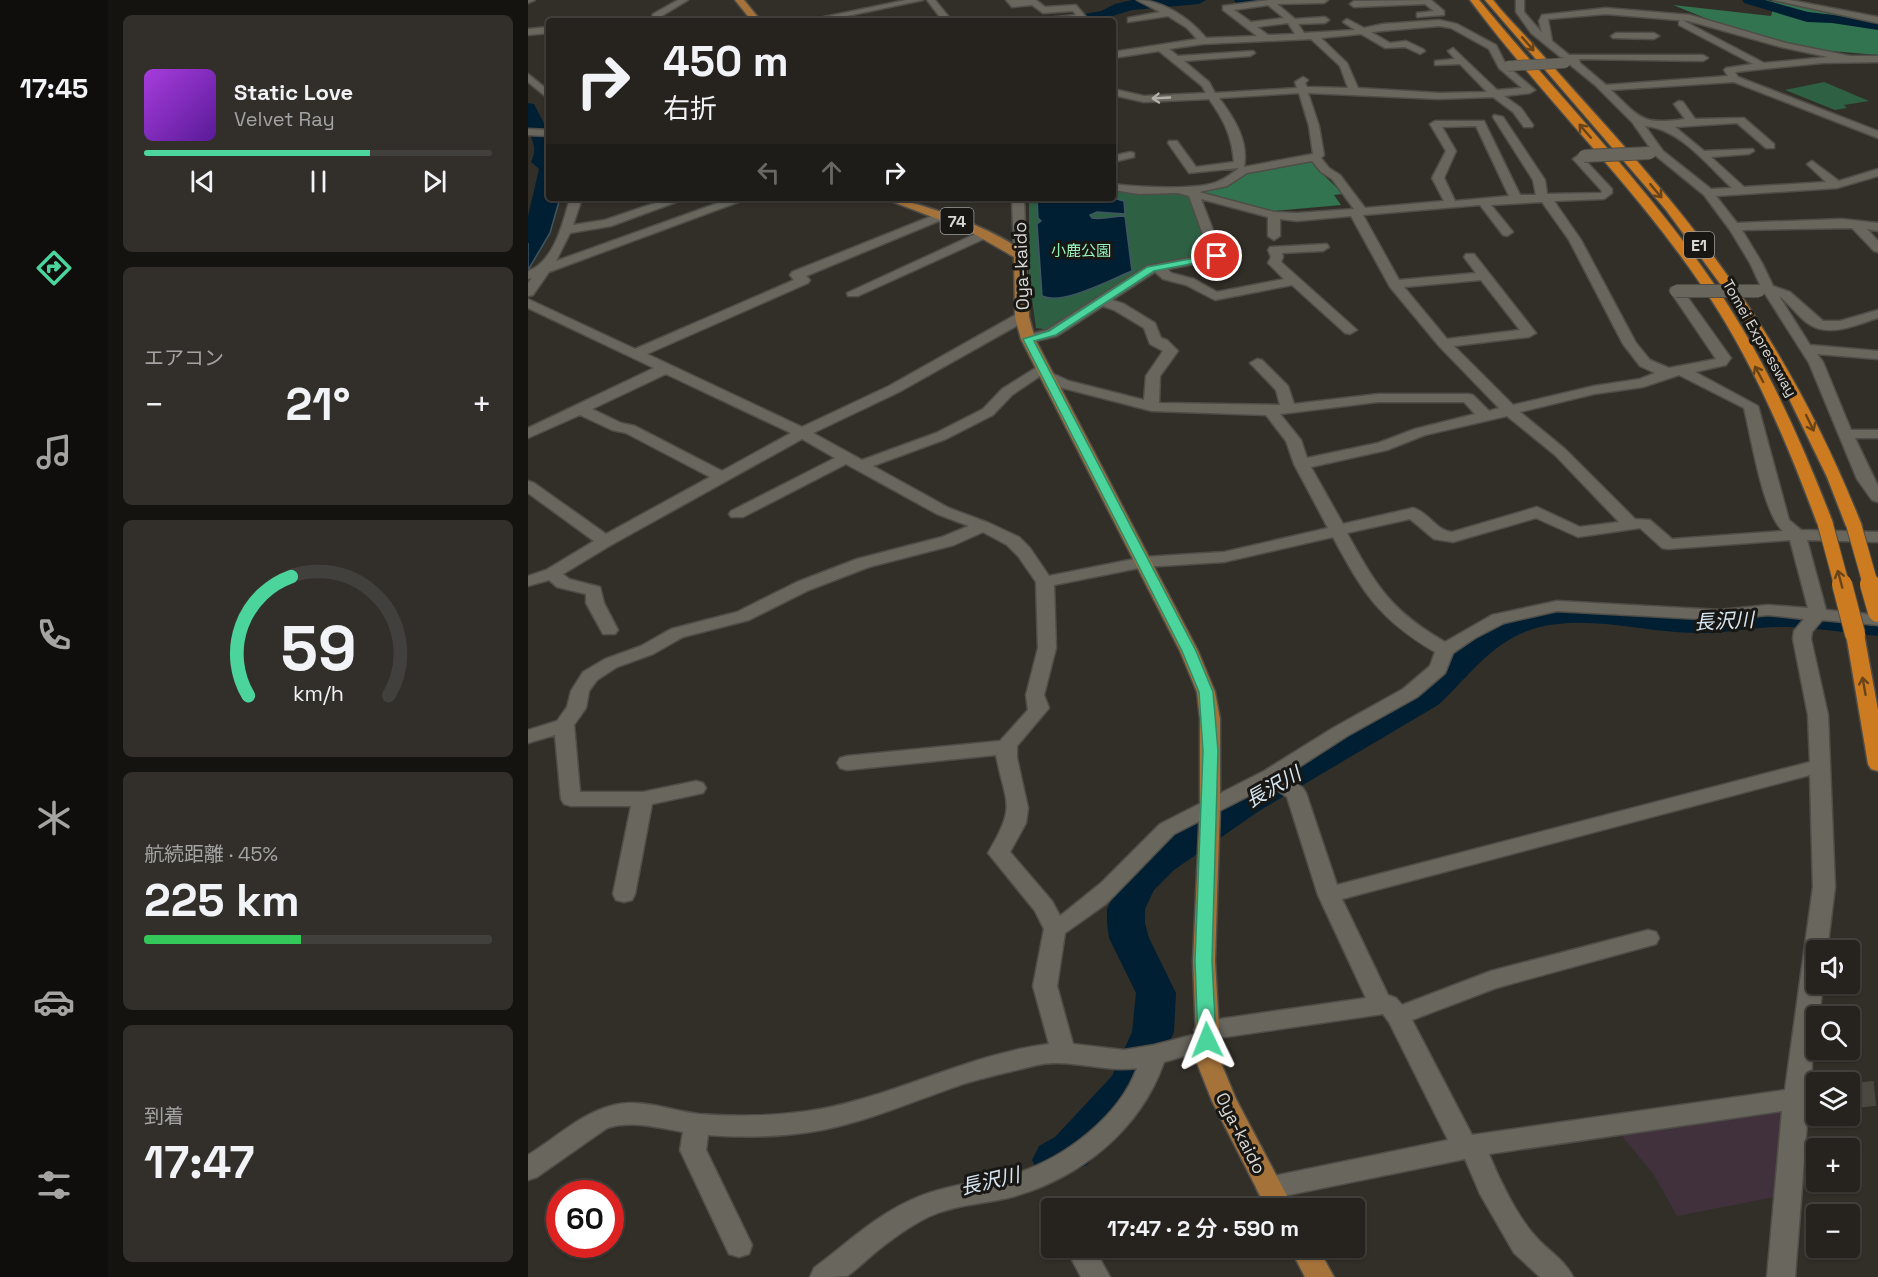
<!DOCTYPE html>
<html lang="ja">
<meta charset="utf-8">
<style>
body{margin:0;font-family:"Space Grotesk","Noto Sans JP",sans-serif;background:#322f2b;color:#f1f3f6;height:100vh;display:flex;flex-direction:column;font-size:22px;white-space:nowrap}
*{box-sizing:border-box;margin:0}
p{font-size:20px;color:#a4a4a4}
.icon{flex:none;width:33px;height:33px;fill:none;stroke:currentColor;stroke-width:2;stroke-linecap:round;stroke-linejoin:round}
.map{position:relative;flex:1;overflow:hidden}
.sheet{display:flex;flex-direction:column;gap:15px;padding:15px;background:#151310;width:420px}
.sheet>*{flex:none}
.guide{position:absolute;left:18px;top:18px;width:570px;height:183px;border-radius:6px;box-shadow:0 2px 4px #0004,0 0 0 2px #42403c;background:#26231e;color:#f1f3f6;overflow:hidden}
.fabs{position:absolute;left:1278px;top:940px;display:grid;gap:12px}
.fabs a{display:grid;place-items:center;width:54px;height:54px;border-radius:6px;background:#26231e;box-shadow:0 2px 4px #0004,0 0 0 2px #42403c;font-size:30px}
.speed{position:absolute;left:18px;top:1180px;display:flex;gap:12px;font-size:30px;font-weight:700;text-align:center}
.speed>*{display:grid;place-content:center;width:78px;height:78px;border-radius:50%;background:#26231e;box-shadow:0 2px 4px #0004,0 0 0 2px #42403c;line-height:1}
.speed .limit{border:9px solid #d22;background:#fff;color:#111}
.pin{position:absolute;display:grid;place-items:center;width:51px;height:51px;color:#fff;margin:-26px;border:3px solid #fff;border-radius:50%;box-shadow:0 2px 6px #0007}
.me{position:absolute;width:66px;margin:-33px;rotate:358deg;stroke-linejoin:round;filter:drop-shadow(0 0 4px #0008)}
.turn{display:flex;align-items:center;gap:21px;height:126px;padding:0 18px;font-size:27px}
.turn .icon{width:78px;height:78px;stroke-width:2.5}
.turn b{display:block;font-size:42px;line-height:51px}
.lanes{display:flex;align-items:center;height:57px;padding:0 18px;background:#0003;justify-content:center;gap:30px;direction:ltr}
.lanes .off{opacity:.35}
.big{font-size:45px;font-weight:600;line-height:1.1}
.sheet .widget{flex:1;display:flex;flex-direction:column;justify-content:center;gap:9px;min-width:0;padding:0 21px;border-radius:9px;background:#322f2b}
.sheet .dial{align-items:center;gap:0}
.dial svg{height:156px;overflow:visible;fill:none;stroke:#42403c;stroke-width:7;stroke-linecap:round;text-anchor:middle}
.dial text{fill:#f1f3f6;stroke:none}
.song{display:flex;align-items:center;gap:18px}
.cover{width:72px;height:72px;border-radius:9px;background:linear-gradient(135deg,hsl(280 70% 55%),hsl(270 70% 35%))}
.played{height:6px;border-radius:3px;background:linear-gradient(90deg,#4bd49b 65%,#42403c 65%)}
.keys{display:flex;justify-content:space-around;direction:ltr}
.heat{display:flex;justify-content:space-between;align-items:center;font-size:33px;direction:ltr}
.charge{height:9px;border-radius:4px;background:linear-gradient(90deg,#34c759 45%,#42403c 0)}
.trip{position:absolute;left:513px;top:1198px;width:324px;height:60px;border-radius:6px;background:#26231e;box-shadow:0 2px 4px #0004,0 0 0 2px #42403c;font-weight:600;line-height:60px;text-align:center}
main{display:flex;flex:1;min-height:0}
.tabs{display:flex;flex-direction:column;width:108px;justify-content:space-around;align-items:center;background:#0f0e0c;color:#a4a4a4}
.tabs .icon{width:42px;height:42px}
.tabs .on{color:#4bd49b}
.tabs b{font-size:27px;color:#f1f3f6}
.map>svg:first-child{display:block}
</style>
<main>
<nav class="tabs">
<b>17:45</b>
<svg class="icon on" aria-label="directions" viewBox="0 0 24 24"><path d="M12 3l9 9-9 9-9-9zM9 14v-3h6M13 9l2 2-2 2"/></svg>
<svg class="icon" aria-label="music" viewBox="0 0 24 24"><path d="M9 18V5l10-2v13"/><circle cx="6" cy="18" r="3"/><circle cx="16" cy="16" r="3"/></svg>
<svg class="icon" aria-label="phone" viewBox="0 0 24 24"><path d="M5 4h4l2 5-3 2q2 4 5 5l2-3 5 2v4C11 20 4 13 5 4z"/></svg>
<svg class="icon" aria-label="climate" viewBox="0 0 24 24"><path d="M12 3v18M4 7l16 10M4 17L20 7"/></svg>
<svg class="icon" aria-label="car" viewBox="0 0 24 24"><path d="M5 17H2v-5l4-1 3-4h7l3 4 3 1v5h-3M9 17h6M6 11h13"/><circle cx="7" cy="17" r="2"/><circle cx="17" cy="17" r="2"/></svg>
<svg class="icon" aria-label="filters" viewBox="0 0 24 24"><path d="M4 7h16M4 17h16"/><circle cx="9" cy="7" r="2"/><circle cx="15" cy="17" r="2"/></svg>
</nav>
<section class="sheet">
<div class="widget">
<div class="song"><i class="cover"></i><div><b>Static Love</b><p>Velvet Ray</p></div></div>
<div class="played"></div>
<div class="keys"><svg class="icon" aria-label="previous" viewBox="0 0 24 24"><path d="M18 5L8 12l10 7zM5 5v14"/></svg><svg class="icon" aria-label="pause" viewBox="0 0 24 24"><path d="M8 5v14M16 5v14"/></svg><svg class="icon" aria-label="next" viewBox="0 0 24 24"><path d="M6 5l10 7-10 7zM19 5v14"/></svg></div>
</div>
<div class="widget"><p>エアコン</p>
<div class="heat"><a>−</a><b class="big">21°</b><a>+</a></div>
</div>
<div class="widget dial"><svg viewBox="0 0 100 80">
<path d="M14 69A42 42 0 1 1 86 69"/>
<path d="M14 69A42 42 0 0 1 36 8" stroke="#4bd49b"/>
<text x="50" y="56" font-size="32" font-weight="700">59</text>
<text x="50" y="72" font-size="11">km/h</text>
</svg></div>
<div class="widget"><p>航続距離 · 45%</p><b class="big">225 km</b><div class="charge"></div></div>
<div class="widget"><p>到着</p><b class="big">17:47</b></div>
</section>
<div class="map">
<svg width="1350" height="1277" viewBox="0 0 1350 1277">
<rect width="100%" height="100%" fill="#322f28"/>
<path fill="#40313d" d="M1253 1112 1252 1196 1149 1216 1126 1175 1093 1135Z"/>
<path fill="#2e6044" d="M1296 82 1341 101 1316 105 1319 108 1307 110 1257 90Z
M585 190 605 193 659 194 664 197 688 254 614 268V272L522 330 508 328 501 277V198H585Z"/>
<path fill="#327450" d="M1238 0 1350 21V55L1280 49 1202 28 1145 5 1243 16 1245 9 1226 5Z
M782 160C791 173 804 181 814 194L806 195 813 205 746 211 669 192 701 186 721 172Z"/>
<path fill="#001f33" stroke="#415663" stroke-width="1.5" d="M16 143 21 148V156L16 161 21 165V198H32L22 233 0 270V235L4 222 2 220C7 203 20 188 16 168L11 165 6 157 15 149Z
M509 198H585L596 201 597 214 569 212 562 215 564 218C576 220 584 216 597 216L604 271C584 279 534 306 514 296L509 224 513 221 510 218Z"/>
<g fill="none" stroke-linecap="round" stroke-linejoin="round">
<path fill="#001f33" fill-rule="evenodd" d="M604 0H678L671 4 604 10 568 21H530L533 18 573 11 587 4Z
M706 0H747C738 9 720 6 708 3Z
M1214 0H1237L1280 12 1350 20V30L1304 23 1279 22 1216 3Z
M0 103 6 104 21 133V198H26L11 237 7 241 0 243V216L11 169 3 162C10 147 4 142 0 128 0 121 0 111 0 103Z
M1035 605H1071L1133 613 1172 615 1258 609 1350 618V636C1320 633 1289 628 1259 627 1230 626 1201 633 1172 633 1113 634 1049 609 992 634 957 650 937 681 910 705L731 811 646 870 626 890 617 909V923L621 938 648 993 646 1032 616 1100 559 1165 527 1179 511 1174 504 1160 511 1146 527 1137 584 1076 604 1032 608 993 581 938 579 923V909L597 872 620 852 705 793 886 691 908 672 940 637 971 620Z"/>
<path stroke="#4b4842" stroke-width="25" stroke-dasharray="25 12" stroke-linecap="butt" d="M1322 1096 1350 1093"/>
<g stroke="#4f4d47" stroke-width="3">
<path id="minor" d="M0 0H7L0 3Z
M150 0H160L132 17 131 21H123L125 14Z
M378 0H395L295 21H277Z
M399 0H407L424 21H415Z
M478 0H508L517 7 548 5 558 17 542 21H516L520 18 548 15 545 11 515 13 504 5 484 7Z
M609 0C634 0 662 18 678 38L729 36 695 10V6L741 0H800L796 3 749 4 767 19 797 17 801 20 797 23 770 24 776 33 827 30 815 22 819 19 836 28 855 24 911 20 929 24 968 45 978 65 1007 90 1002 93 976 96 993 108 1005 125 1004 127H996L985 112 965 97 911 99 780 93 791 126 796 155 793 158 801 168 812 175 837 208 916 201 904 178 918 151 902 124 907 121H956L992 195H1008L1005 180 965 117 966 115 975 117 1017 180 1019 194 1073 193 1074 191 1045 159 1052 154H1060L1061 156 1057 160 1084 189V193L1076 199 1026 201 1053 240 1108 343 1122 360 1141 368 1188 359 1142 291 1143 288H1153L1203 358 1198 365 1167 372 1230 406 1261 520 1273 530 1350 532V542L1279 540 1298 610 1350 615V625L1294 620 1284 632 1283 639 1300 715 1307 887 1299 951H1288V984H1295L1291 1017H1288L1282 1088H1288V1108L1280 1109 1267 1277H1239L1254 1111 961 1154C971 1179 989 1216 1007 1236 1019 1250 1037 1260 1045 1277H1012L986 1253 952 1194 937 1159 741 1199 732 1196 728 1188 732 1180 741 1177 920 1140 861 1022 855 1014 690 1038 687 1047 636 1062C612 1131 550 1180 480 1198 454 1204 425 1205 400 1217 380 1227 361 1241 343 1256 336 1262 327 1271 319 1276 310 1277 292 1277 282 1277L286 1268C317 1245 347 1216 383 1200 417 1184 454 1183 489 1173 537 1158 592 1116 609 1068 576 1073 543 1058 509 1065 486 1071 461 1076 438 1083 390 1099 344 1120 294 1130 257 1137 218 1138 180 1135L178 1150 224 1245 221 1254 211 1257 201 1254 152 1150 155 1132C130 1128 104 1120 79 1128L9 1177 0 1180V1155C28 1138 53 1113 86 1105 114 1098 143 1111 171 1114 211 1117 254 1116 293 1109 371 1094 442 1054 521 1044L505 986 516 929 507 911 460 853C489 804 478 806 468 755L319 770 312 768 309 763 312 758 319 756 472 741 500 710 498 695 510 648 508 582 490 556 479 545 455 532 426 545 341 567 281 590 221 620 155 637 125 654 89 667 69 680 61 691 58 708 46 725 52 792H115L168 781 175 783 178 788 175 793 124 804 107 894 104 900 96 902 88 900 85 894 103 806H43L36 804 33 799 27 735 0 743V730L29 721 39 707 43 691 55 672 77 659 113 646 143 629 209 612 269 582 329 559 414 537 441 526 409 514 318 464 215 517H203L201 514 203 511 307 458 274 439 83 545 35 574 41 579 72 587 76 603 90 630 87 634H75L58 603V594L29 587 21 580 0 586V576L18 570 66 541 0 493V481L6 483 78 534 182 477 98 433 84 430 52 415 0 438V428L126 368 0 308V299L107 349 266 280 262 275 264 272 414 212 418 214V218L278 276 282 280 280 283 119 354 274 427 361 386 489 314H499L501 317 499 320 371 392 285 433 334 460 408 433 455 409 474 389 514 364 521 368 519 371 541 381 616 400 618 376 635 351 622 344 616 328 586 310 575 306 529 336 500 343 493 339 495 336 519 330 619 266 682 254 661 196 650 193 611 194 585 190V184C609 187 670 191 691 181 698 178 705 173 711 168L661 173 640 143 641 141H649L668 167 706 162C704 136 696 120 681 99L616 102 585 95V89L616 96 678 93 674 86 631 51 585 58V52L669 39 659 28 640 16 600 22V18L632 12ZM740 5 756 18 723 22 706 10ZM760 23 767 34 740 35 729 27ZM911 26 923 28 961 49 971 68 994 88 969 90 925 48 920 51 927 59 907 61V65L932 64 959 92 911 93 830 88 819 63 793 38 833 34 857 48 877 47 892 54 897 51 895 49 878 41 862 43 843 32ZM783 39 812 66 820 88 779 87 777 83 780 80 775 77 767 82 769 88 687 93 681 82 656 61 722 56 727 53 725 51 650 56 641 49 675 44ZM771 93 781 126 785 154 716 167C721 141 706 118 691 98ZM948 126 981 196 927 201 916 178 928 151 914 127ZM784 161 793 172 804 179 826 209 769 213 746 212 671 192 699 186 719 173ZM673 199 740 217V236L746 240 752 236V219L769 221 823 216 862 287 911 346 971 408 961 411 945 395 940 394H850L766 404 760 386 734 360 729 359 722 363 748 390 752 405 631 403 632 376 650 351 639 340 633 338 627 323 596 304 584 300 627 272 635 279 658 285 687 300 764 285 817 333 822 334 829 330 753 262 755 257 754 253 795 251 801 247 799 244 742 247 740 250 743 257 740 263 756 279 689 292 666 279 643 273 640 269 689 260 695 256ZM1014 202 1041 240 1095 344 1112 366 1127 373 1112 379 1066 386 985 405 926 346 1001 337 1008 333 946 254H938L936 257 948 273 871 280 835 215 952 205 975 235 979 236 985 232 963 205ZM953 280 992 330 919 339 876 287ZM138 374 263 433 194 471 107 426 93 423 64 409ZM1151 375 1216 408C1223 436 1235 514 1255 531L1144 539 1122 520 1107 519 1037 449 992 412 1066 394 1115 387ZM512 376 531 387 624 411 738 415 758 441 766 464 800 528 696 552 616 557 521 576 502 548 491 537 461 523 421 508 345 466 418 439 465 415 484 395ZM850 402H936L947 414 887 429 850 443 779 458 773 440 752 414ZM979 416 1027 455 1091 522 1052 527 1009 507 924 532C908 531 901 512 885 508L815 524 783 467 859 450 897 435ZM1008 518 1050 537 1112 528 1134 548 1140 549 1262 540 1280 608 1240 605 1192 610 1029 601 964 615 917 642C863 611 848 586 819 533L882 519 906 539 925 542ZM805 537C835 593 851 619 907 652L902 666 875 689 805 728 736 771 632 824 573 883 532 916 524 901 482 852 498 823 500 808 489 758V746L521 708 516 695 528 648 526 585 616 567 696 562ZM1029 611 1192 620 1240 615 1276 619 1266 631 1265 639 1280 715 1282 762 809 885 778 793 775 788 757 776 819 736 889 697 917 673 925 653 947 638 976 623ZM1282 775 1285 887 1257 1090 944 1135 884 1020 968 988 1128 944 1131 938 1128 932 1120 930 963 971 874 1005 868 998 860 995 814 899ZM742 785 759 797 790 895 838 998 678 1021 670 1023 666 1030 668 1034 626 1045 596 1050 545 1044 529 986 537 933 578 904 646 834Z
M903 0 916 11V15L889 17V13L906 11 897 4 826 7 822 4 826 1Z
M988 0H996V12L1014 33 1011 21 1014 15 1078 8 1162 15 1258 43 1322 56H1350V62L1294 63 1207 72 1210 77 1350 131V138L1206 82 1083 90C1113 119 1114 125 1157 119L1146 104 1151 101 1155 102 1167 119 1216 118 1246 144V148H1238L1209 123 1147 127 1176 151 1225 149 1226 151 1221 154 1183 157 1216 187 1298 182 1279 164 1284 161 1311 181 1350 169V176L1309 188 1188 196 1209 223 1314 219 1350 223V231L1339 229 1350 241V252L1346 251 1324 228 1214 230 1234 263 1245 286 1262 292 1295 321H1312L1350 310V318C1327 325 1300 339 1278 322 1268 314 1261 303 1251 296L1282 345 1350 351V359L1289 354 1295 362 1323 430H1350V438H1327L1350 486V502L1344 500 1329 479 1281 363 1234 289 1222 263 1202 230 1176 195 1127 155 1104 122 1067 85 1003 33 988 12ZM1078 14 1161 21 1253 47 1300 57 1236 63 1154 20 1151 21V25L1225 64 1198 68 1196 70 1200 76 1078 85 1052 63 1051 59 1175 61 1180 58 1175 55H1041L1024 41 1020 19ZM1117 126C1152 129 1179 165 1204 188L1183 189 1135 151Z
M1245 0H1262L1350 17V23Z
M21 27V33L0 35V29Z
M1088 33H1126L1131 36 1126 39 1085 38 1083 36Z
M0 74 21 91V99L0 82Z
M0 129 21 130V136L0 135Z
M602 152 606 153V157L585 162V156Z
M42 198H54L45 225 77 220 142 198H159L83 226 42 233 28 261 204 198H221L21 272 5 295 0 296V283L4 278 0 279V271C26 262 35 223 42 198Z
M484 198H496L498 255 492 259 486 255Z
M456 230 460 231V237L330 296H320L319 293Z
M546 1248H566L582 1277H553L542 1256Z"/>
</g>
<g stroke="#4f4d47" stroke-width="3">
<path id="major" d="M207 0H216L233 21H224Z
M355 198C385 198 478 233 498 255L501 317 507 339 670 651 687 692 692 719V807L687 961 693 1063 708 1099 766 1209H739L684 1101 669 1063 665 961 672 807V719L669 692 652 651 493 339 487 317 486 257 441 231Z
M762 1248H790L806 1277H777Z"/>
</g>
<g stroke="#4f4d47" stroke-width="3">
<path id="highway" d="M942 0H951C1029 95 1119 185 1188 287 1237 359 1274 442 1305 523L1303 526 1297 528 1289 523C1259 442 1223 357 1174 286 1105 184 1015 98 942 0Z
M957 0H965C979 18 996 34 1011 51 1056 102 1103 152 1146 205 1226 303 1288 409 1334 526L1332 529 1326 531 1318 526 1299 477 1253 382 1199 293 1138 210Z
M1327 629 1333 630 1336 634 1350 710V771L1343 769 1340 764 1318 634 1321 630Z"/>
</g>
<use href="#minor" fill="#69665e" fill-rule="evenodd"/>
<use href="#major" fill="#a57339" fill-rule="evenodd"/>
<use href="#highway" fill="#cd7b20" fill-rule="evenodd"/>
<g stroke="#4f4d47" stroke-width="11" stroke-linecap="butt">
<path id="minor-bridge-far1" d="M980 66 1037 63"/>
</g>
<g stroke="#4f4d47" stroke-width="14" stroke-linecap="butt">
<path id="minor-bridge" d="M1056 156 1122 153
M1148 291H1231"/>
</g>
<g stroke="#4f4d47" stroke-width="17" stroke-linecap="butt">
<path id="highway-bridge-far1" d="M1297 523 1314 586
M1326 526 1343 586"/>
</g>
<g stroke="#4f4d47" stroke-width="22" stroke-linecap="butt">
<path id="highway-bridge" d="M1314 584 1327 634
M1342 584 1350 612"/>
</g>
<use href="#minor-bridge-far1" stroke="#69665e" stroke-width="10"/>
<use href="#minor-bridge" stroke="#69665e" stroke-width="12"/>
<use href="#highway-bridge-far1" stroke="#cd7b20" stroke-width="15"/>
<use href="#highway-bridge" stroke="#cd7b20" stroke-width="20"/>
</g>
<defs><path id="oneway-shaft" d="M-6 0H5M1.5-3L5.5 0L1.5 3" fill="none" stroke-width="1.6" stroke-linecap="round" stroke-linejoin="round" transform="scale(1.5)"/></defs>
<g stroke="#694419">
<use href="#oneway-shaft" transform="translate(1000 44) rotate(49)"/>
<use href="#oneway-shaft" transform="translate(1057 131) rotate(-131)"/>
<use href="#oneway-shaft" transform="translate(1128 191) rotate(50)"/>
<use href="#oneway-shaft" transform="translate(1231 374) rotate(-118)"/>
<use href="#oneway-shaft" transform="translate(1282 423) rotate(64)"/>
<use href="#oneway-shaft" transform="translate(1312 579) rotate(-105)"/>
<use href="#oneway-shaft" transform="translate(1336 686) rotate(-100)"/>
</g>
<use stroke="#b2afaa" href="#oneway-shaft" transform="translate(633 98) rotate(177)"/>
<path fill="#4bd49b" stroke="#318a65" stroke-width="1.5" d="M689 254 693 255V258L626 271 528 335 506 341 668 651 685 692 690 751 684 961 688 1040 685 1046 679 1048 672 1046 670 1040 667 961 675 751 671 692 654 651 495 339 521 331 619 267Z"/>
<g text-anchor="middle" dominant-baseline="central" stroke-width="6" stroke-linejoin="round" paint-order="stroke">
<g font-size="15" fill="#95f3bc" stroke="#181714">
<text x="553" y="250">小鹿公園</text>
</g>
<g font-size="15" fill="#d9d7d3" stroke="#181714">
<text transform="translate(1232 338) rotate(60)">Tomei Expressway</text>
</g>
<g fill="#181714" stroke="#9f9d9a" stroke-width="1.5">
<rect x="412.5" y="208" width="33" height="26" rx="4.5"/>
<rect x="1156" y="232" width="30" height="26" rx="4.5"/>
</g>
<g font-size="16" font-weight="bold" fill="#d9d7d3">
<text x="429" y="221">74</text>
<text x="1171" y="245">E1</text>
</g>
<g font-size="18" fill="#d9d7d3" stroke="#181714">
<text transform="translate(493 266) rotate(-92)">Oya-kaido</text>
<text transform="translate(713 1133) rotate(63)">Oya-kaido</text>
</g>
<g font-size="20" font-style="italic" fill="#d7e7f3" stroke="#181714">
<text transform="translate(1196 621) rotate(-3)">長沢川</text>
<text transform="translate(745 787) rotate(-30)">長沢川</text>
<text transform="translate(462 1181) rotate(-13)">長沢川</text>
</g>
</g>
</svg>
<div class="fabs">
<a><svg class="icon" aria-label="sound" viewBox="0 0 24 24"><path d="M4 9h4l5-4v14l-5-4H4zM17 9q2 3 0 6"/></svg></a>
<a><svg class="icon" aria-label="search" viewBox="0 0 24 24"><circle cx="10" cy="10" r="6"/><path d="M15 15l6 6"/></svg></a>
<a><svg class="icon" aria-label="layers" viewBox="0 0 24 24"><path d="M12 4l9 5-9 5-9-5zM3 14l9 5 9-5"/></svg></a>
<a>+</a>
<a>−</a>
</div>
<div class="speed"><div class="limit">60</div></div>
<div class="pin" style="left:689px;top:256px;background:#d93025"><svg class="icon" aria-label="arrive" viewBox="0 0 24 24"><path d="M6 21V4h12l-3 4 3 4H6"/></svg></div>
<svg class="me" style="left:679px;top:1040px" viewBox="-20 -20 40 40"><path d="M0-17L14 15 0 8-14 15z" fill="#4bd49b" stroke="#fff" stroke-width="4"/></svg>
<div class="trip">17:47 · 2 分 · 590 m</div>
<div class="guide">
<div class="turn"><svg class="icon" aria-label="right" viewBox="0 0 24 24"><path d="M7 20v-9h11M14 6l5 5-5 5"/></svg><div><b>450 m</b>右折</div></div>
<div class="lanes"><svg class="icon off" aria-label="left" viewBox="0 0 24 24"><path d="M17 20v-9H6M10 6l-5 5 5 5"/></svg><svg class="icon off" aria-label="ahead" viewBox="0 0 24 24"><path d="M12 20V5M6 11l6-6 6 6"/></svg><svg class="icon" aria-label="right" viewBox="0 0 24 24"><path d="M7 20v-9h11M14 6l5 5-5 5"/></svg></div>
</div>
</div>
</main>
